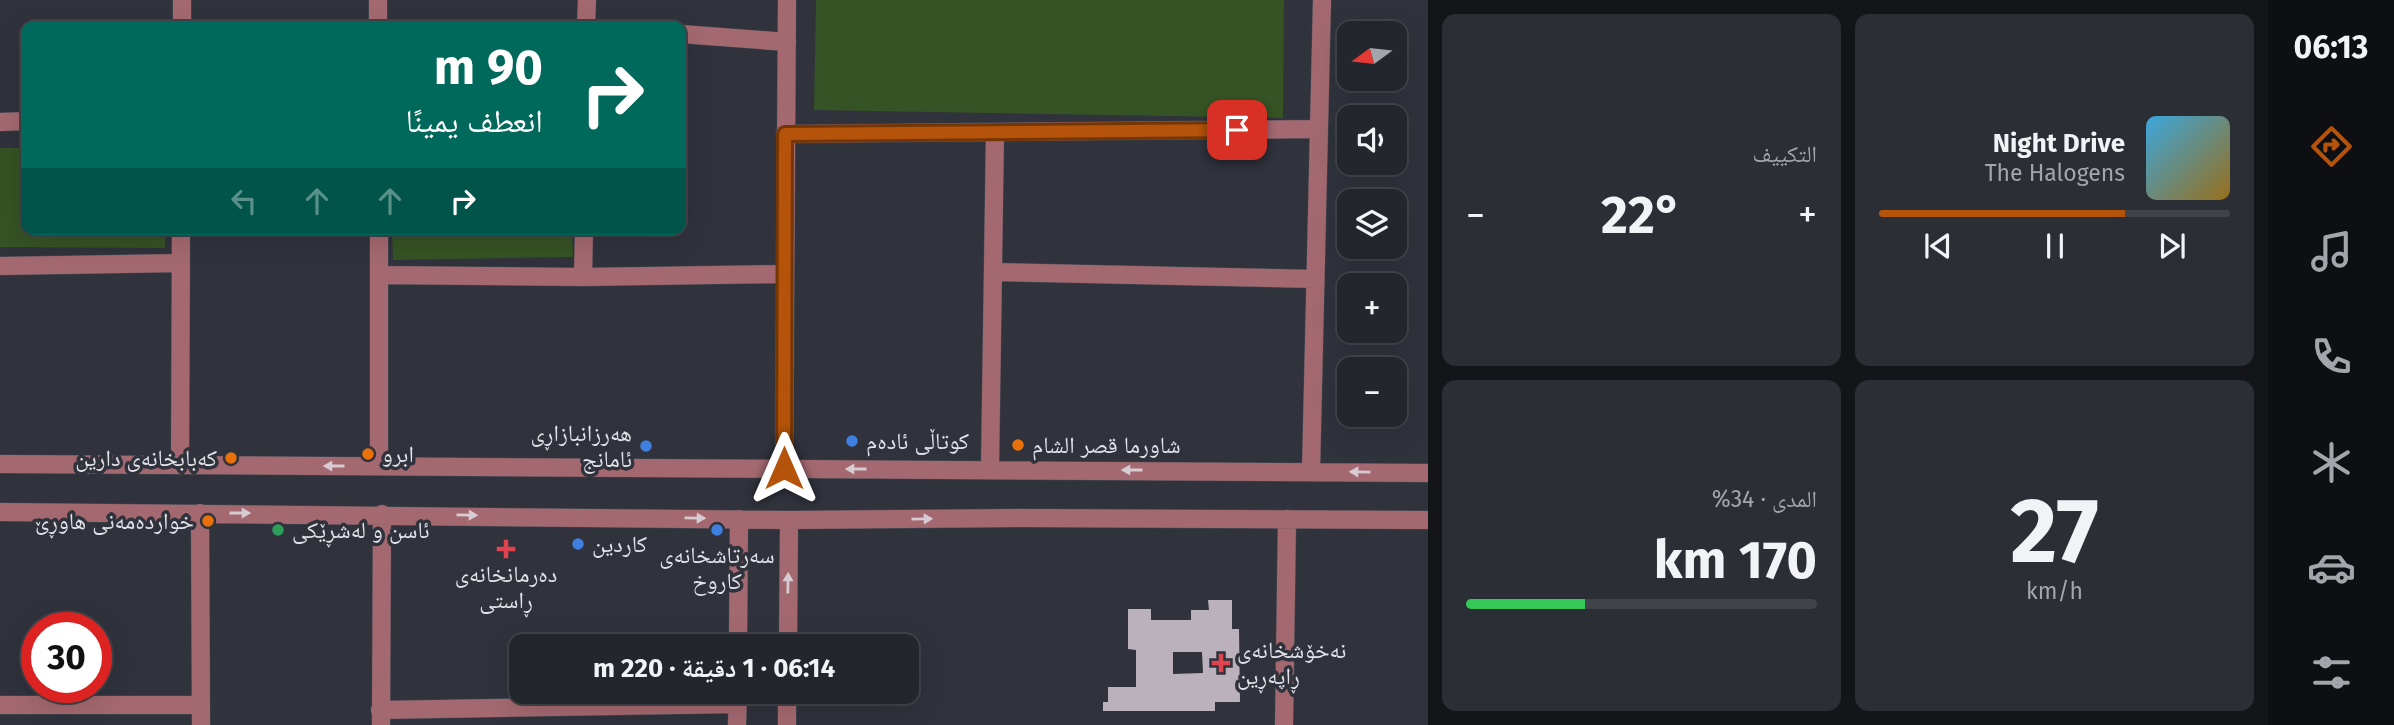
<!DOCTYPE html>
<html lang="ar">
<meta charset="utf-8">
<style>
body{margin:0;font-family:"Fira Sans","Noto Naskh Arabic",sans-serif;background:#2c2e35;color:#f1f3f6;direction:rtl;height:100vh;display:flex;flex-direction:column;font-size:26px;white-space:nowrap}
*{box-sizing:border-box;margin:0}
p{font-size:23px;color:#a3a5aa}
.icon{flex:none;width:38px;height:38px;fill:none;stroke:currentColor;stroke-width:2;stroke-linecap:round;stroke-linejoin:round}
.map{position:relative;flex:1;overflow:hidden;direction:ltr}
.sheet{display:flex;flex-direction:column;gap:14px;padding:14px;background:#141519;width:840px}
.sheet>*{flex:none}
.hud{position:absolute;left:21px;top:21px;width:665px;height:214px;border-radius:14px;box-shadow:0 7px 28px #0002,0 0 0 2px #414349;direction:rtl;background:#00695c;color:#fff;overflow:hidden}
.needle{width:46px;rotate:255deg}
.controls{position:absolute;left:1337px;top:21px;display:grid;gap:14px}
.controls a{display:grid;place-items:center;width:70px;height:70px;border-radius:14px;background:#24262d;box-shadow:0 7px 28px #0002,0 0 0 2px #414349;font-size:35px}
.speed{position:absolute;left:21px;top:612px;display:flex;gap:14px;font-size:35px;font-weight:700;text-align:center}
.speed>*{display:grid;place-content:center;width:91px;height:91px;border-radius:50%;background:#24262d;box-shadow:0 7px 28px #0002,0 0 0 2px #414349;line-height:1}
.speed .limit{border:10px solid #d22;background:#fff;color:#111}
.pin{position:absolute;display:grid;place-items:center;width:60px;height:60px;color:#fff;margin:-30px;border-radius:14px;box-shadow:0 4px 10px #0006}
.me{position:absolute;width:77px;margin:-38px;rotate:0deg;stroke-linejoin:round;filter:drop-shadow(0 0 5px #0008)}
.turn{display:flex;align-items:center;gap:24px;height:147px;padding:0 28px;font-size:32px}
.turn .icon{width:91px;height:91px;stroke-width:2.5}
.turn b{display:block;font-size:49px;line-height:60px}
.lanes{display:flex;align-items:center;height:66px;padding:0 28px;background:#0003;justify-content:center;gap:35px;direction:ltr}
.lanes .off{opacity:.35}
.big{font-size:52px;font-weight:700;line-height:1.1}
.sheet .card{flex:1;display:flex;flex-direction:column;justify-content:center;gap:10px;min-width:0;padding:0 24px;border-radius:14px;background:#2c2e35}
.sheet .dial{align-items:center;gap:0}
.dial b{font-size:91px;line-height:1}
.song{display:flex;align-items:center;gap:21px}
.cover{width:84px;height:84px;border-radius:10px;background:linear-gradient(135deg,hsl(200 70% 55%),hsl(40 70% 35%))}
.played{height:7px;border-radius:4px;background:linear-gradient(90deg,#b45309 70%,#414349 70%)}
.keys{display:flex;justify-content:space-around;direction:ltr}
.heat{display:flex;justify-content:space-between;align-items:center;font-size:38px;direction:ltr}
.charge{height:10px;border-radius:5px;background:linear-gradient(90deg,#34c759 34%,#414349 0)}
.sheet .tiles{flex:1;display:grid;gap:14px;grid-template-columns:repeat(2,1fr)}
.trip{position:absolute;left:509px;top:634px;width:410px;height:70px;border-radius:14px;background:#24262d;box-shadow:0 7px 28px #0002,0 0 0 2px #414349;font-weight:700;line-height:70px;text-align:center;direction:rtl}
main{display:flex;flex:1;min-height:0}
.dock{display:flex;flex-direction:column;width:126px;justify-content:space-around;align-items:center;background:#0e0f12;color:#a3a5aa}
.dock .icon{width:49px;height:49px}
.dock .selected{color:#b45309}
.dock b{font-size:32px;color:#f1f3f6}
.map>svg:first-child{display:block}
</style>
<main>
<nav class="dock">
<b>06:13</b>
<svg class="icon selected" aria-label="directions" viewBox="0 0 24 24"><path d="M12 3l9 9-9 9-9-9zM9 14v-3h6M13 9l2 2-2 2"/></svg>
<svg class="icon" aria-label="music" viewBox="0 0 24 24"><path d="M9 18V5l10-2v13"/><circle cx="6" cy="18" r="3"/><circle cx="16" cy="16" r="3"/></svg>
<svg class="icon" aria-label="phone" viewBox="0 0 24 24"><path d="M5 4h4l2 5-3 2q2 4 5 5l2-3 5 2v4C11 20 4 13 5 4z"/></svg>
<svg class="icon" aria-label="climate" viewBox="0 0 24 24"><path d="M12 3v18M4 7l16 10M4 17L20 7"/></svg>
<svg class="icon" aria-label="car" viewBox="0 0 24 24"><path d="M5 17H2v-5l4-1 3-4h7l3 4 3 1v5h-3M9 17h6M6 11h13"/><circle cx="7" cy="17" r="2"/><circle cx="17" cy="17" r="2"/></svg>
<svg class="icon" aria-label="filters" viewBox="0 0 24 24"><path d="M4 7h16M4 17h16"/><circle cx="9" cy="7" r="2"/><circle cx="15" cy="17" r="2"/></svg>
</nav>
<section class="sheet">
<div class="tiles">
<div class="card">
<div class="song"><i class="cover"></i><div><b>Night Drive</b><p>The Halogens</p></div></div>
<div class="played"></div>
<div class="keys"><svg class="icon" aria-label="previous" viewBox="0 0 24 24"><path d="M18 5L8 12l10 7zM5 5v14"/></svg><svg class="icon" aria-label="pause" viewBox="0 0 24 24"><path d="M8 5v14M16 5v14"/></svg><svg class="icon" aria-label="next" viewBox="0 0 24 24"><path d="M6 5l10 7-10 7zM19 5v14"/></svg></div>
</div>
<div class="card"><p>التكييف</p>
<div class="heat"><a>−</a><b class="big">22°</b><a>+</a></div>
</div>
<div class="card dial"><b>27</b><p>km/h</p></div>
<div class="card"><p>المدى · 34%</p><b class="big">170 km</b><div class="charge"></div></div>
</div>
</section>
<div class="map">
<svg width="1428" height="725" viewBox="0 0 1428 725">
<rect width="100%" height="100%" fill="#30323c"/>
<path fill="#355324" d="M816 0H1284L1283 118 814 110Z
M0 148H26V229H165V248L0 247Z
M392 229H572L573 257 393 260Z"/>
<path fill="#bab1bd" fill-rule="evenodd" d="M1208 600H1232V629H1239L1240 702H1215V711H1103V702H1108V687H1136V650L1128 649V609H1151V620H1191V610H1209ZM1173 652H1202L1203 673 1173 674Z"/>
<g fill="none" stroke-linecap="round" stroke-linejoin="round">
<g stroke="#4c4e58" stroke-width="19">
<path id="minor" d="M378 0V26
M182 26V0
M586 26 587 0
M681 34 787 42
M0 122 26 121
M785 134 1318 129
M379 229V466
M0 266 181 263
M993 272 1315 279
M379 275 583 277 784 274
M583 277 584 229
M0 464 1428 473
M180 465 181 229
M784 468 787 0
M990 469 995 132
M1311 471 1322 0
M0 512 789 520 1022 518 1428 520
M200 513 201 725
M738 646 739 519
M788 646 789 520
M0 705H201
M380 710 738 704
M381 725 382 514
M737 725 738 691
M787 725V691
M1284 725 1287 519"/>
</g>
<use href="#minor" stroke="#a46970" stroke-width="18"/>
</g>
<defs><path id="oneway-solid" d="M-6-.8H1V-3.2L6.5 0L1 3.2V.8H-6Z" transform="scale(1.75)"/></defs>
<g fill="#d6cbd2">
<use href="#oneway-solid" transform="translate(334 466) rotate(-180)"/>
<use href="#oneway-solid" transform="translate(856 469) rotate(-180)"/>
<use href="#oneway-solid" transform="translate(1132 470) rotate(-180)"/>
<use href="#oneway-solid" transform="translate(1360 472) rotate(-179)"/>
<use href="#oneway-solid" transform="translate(240 513)"/>
<use href="#oneway-solid" transform="translate(467 515) rotate(1)"/>
<use href="#oneway-solid" transform="translate(695 518) rotate(1)"/>
<use href="#oneway-solid" transform="translate(922 519) rotate(-1)"/>
<use href="#oneway-solid" transform="translate(788 583) rotate(-89)"/>
</g>
<g fill="none" stroke-linecap="round" stroke-linejoin="round">
<g stroke="#753606" stroke-width="18">
<path id="route" d="M784 468 785 134 1237 130"/>
</g>
<use href="#route" stroke="#b45309" stroke-width="12"/>
</g>
<g fill="#3f7fe0" stroke="#30323c" stroke-width="2.5">
<circle cx="852" cy="441" r="7"/>
<circle cx="646" cy="446" r="7"/>
<circle cx="717" cy="530" r="7"/>
<circle cx="578" cy="544" r="7"/>
</g>
<g fill="#e8710a" stroke="#30323c" stroke-width="2.5">
<circle cx="1018" cy="445" r="7"/>
<circle cx="368" cy="454" r="7"/>
<circle cx="231" cy="458" r="7"/>
<circle cx="208" cy="521" r="7"/>
</g>
<circle fill="#2e9e5b" stroke="#30323c" stroke-width="2.5" cx="278" cy="530" r="7"/>
<g fill="#e0444e" stroke="#30323c" stroke-width="2.5">
<path d="M502.5 538.5h7v7h7v7h-7v7h-7v-7h-7v-7h7z"/>
<path d="M1217.5 652.5h7v7h7v7h-7v7h-7v-7h-7v-7h7z"/>
</g>
<g text-anchor="middle" dominant-baseline="central" stroke-width="7" stroke-linejoin="round" paint-order="stroke">
<g font-size="23" fill="#e2e3ea" stroke="#30323c" text-anchor="start">
<text x="632" y="433" text-anchor="end">هەرزانبازاڕی<tspan x="632" dy="26">ئامانج</tspan></text>
<text x="866" y="441">کوتاڵی ئادەم</text>
<text x="1032" y="445">شاورما قصر الشام</text>
<text x="382" y="454">ابرو</text>
<text x="217" y="458" text-anchor="end">کەبابخانەی دارین</text>
<text x="194" y="521" text-anchor="end">خواردەمەنی هاوڕێ</text>
<text x="292" y="530">ئاسن و لەشڕێکی</text>
<text x="592" y="544">كاردين</text>
<text x="717" y="555" text-anchor="middle">سەرتاشخانەی<tspan x="717" dy="26">کاروخ</tspan></text>
<text x="506" y="574" text-anchor="middle">دەرمانخانەی<tspan x="506" dy="26">ڕاستی</tspan></text>
<text x="1237" y="650">نەخۆشخانەی<tspan x="1237" dy="26">ڕاپەڕین</tspan></text>
</g>
</g>
</svg>
<div class="controls">
<a><svg class="needle" viewBox="-14 -14 28 28"><path d="M0-13l5 13h-10z" fill="#e53935"/><path d="M0 13l5-13h-10z" fill="#a3a5aa"/></svg></a>
<a><svg class="icon" aria-label="sound" viewBox="0 0 24 24"><path d="M4 9h4l5-4v14l-5-4H4zM17 9q2 3 0 6"/></svg></a>
<a><svg class="icon" aria-label="layers" viewBox="0 0 24 24"><path d="M12 4l9 5-9 5-9-5zM3 14l9 5 9-5"/></svg></a>
<a>+</a>
<a>−</a>
</div>
<div class="speed"><div class="limit">30</div></div>
<div class="pin" style="left:1237px;top:130px;background:#d93025"><svg class="icon" aria-label="arrive" viewBox="0 0 24 24"><path d="M6 21V4h12l-3 4 3 4H6"/></svg></div>
<svg class="me" style="left:784px;top:468px" viewBox="-20 -20 40 40"><path d="M0-17L14 15 0 8-14 15z" fill="#b45309" stroke="#fff" stroke-width="4"/></svg>
<div class="trip">06:14 · 1 دقيقة · 220 m</div>
<div class="hud">
<div class="turn"><svg class="icon" aria-label="right" viewBox="0 0 24 24"><path d="M7 20v-9h11M14 6l5 5-5 5"/></svg><div><b>90 m</b>انعطف يمينًا</div></div>
<div class="lanes"><svg class="icon off" aria-label="left" viewBox="0 0 24 24"><path d="M17 20v-9H6M10 6l-5 5 5 5"/></svg><svg class="icon off" aria-label="ahead" viewBox="0 0 24 24"><path d="M12 20V5M6 11l6-6 6 6"/></svg><svg class="icon off" aria-label="ahead" viewBox="0 0 24 24"><path d="M12 20V5M6 11l6-6 6 6"/></svg><svg class="icon" aria-label="right" viewBox="0 0 24 24"><path d="M7 20v-9h11M14 6l5 5-5 5"/></svg></div>
</div>
</div>
</main>
